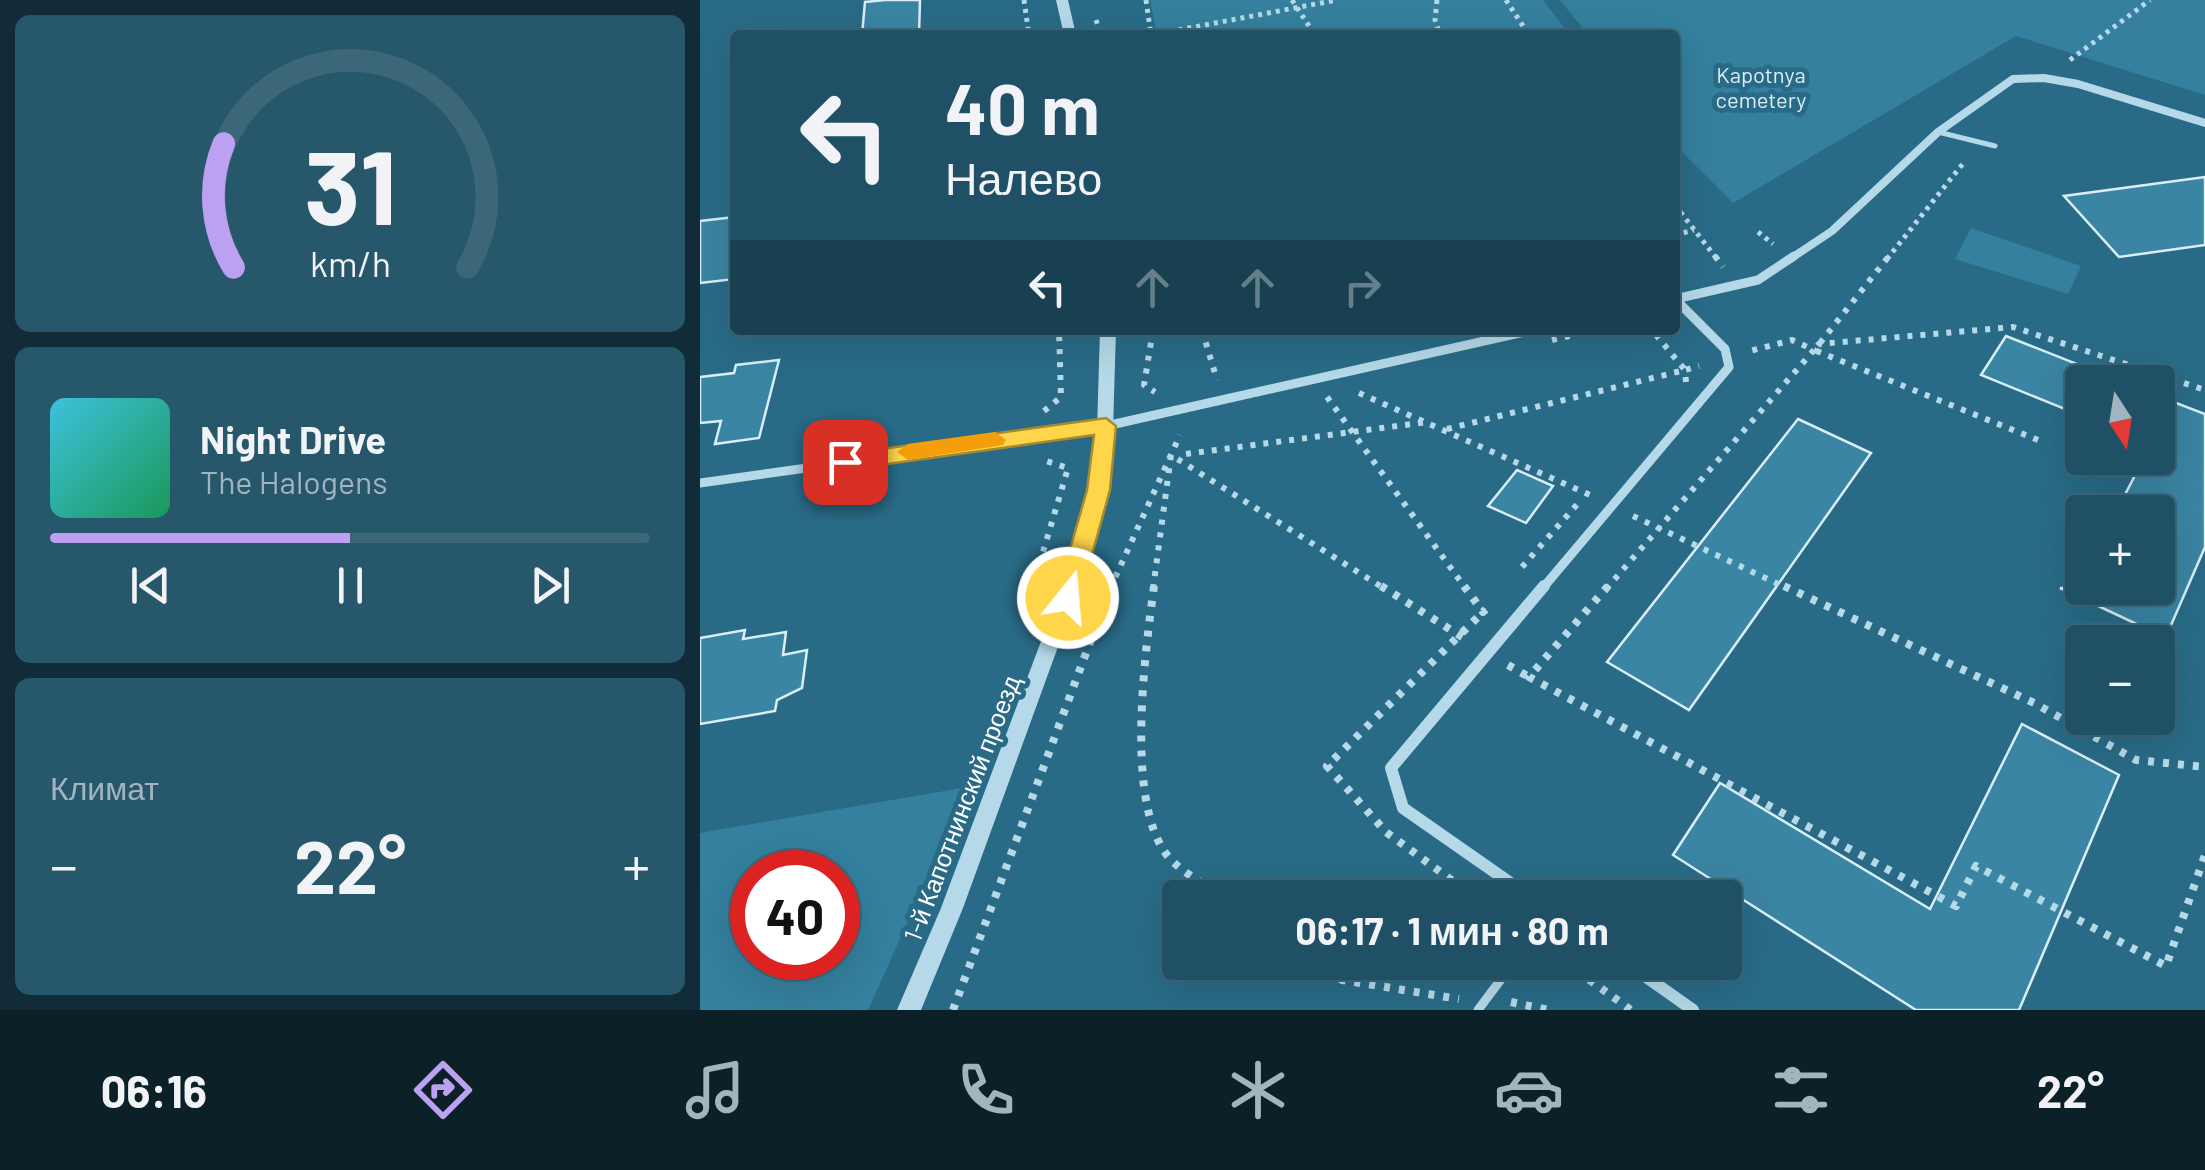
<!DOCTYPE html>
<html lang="ru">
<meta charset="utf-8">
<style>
body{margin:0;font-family:Barlow,sans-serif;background:#27576b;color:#f1f3f6;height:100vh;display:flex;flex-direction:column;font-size:38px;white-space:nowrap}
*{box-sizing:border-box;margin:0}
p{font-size:32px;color:#a1b5bf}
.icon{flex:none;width:55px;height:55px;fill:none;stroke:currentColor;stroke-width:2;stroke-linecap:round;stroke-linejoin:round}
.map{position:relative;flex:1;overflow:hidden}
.sheet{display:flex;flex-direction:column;gap:15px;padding:15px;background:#112c38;width:700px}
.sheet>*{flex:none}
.hud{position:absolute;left:30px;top:30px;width:950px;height:305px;border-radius:10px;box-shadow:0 10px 40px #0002,0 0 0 2px #3c6779;background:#1f5065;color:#f1f3f6;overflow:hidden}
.needle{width:65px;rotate:168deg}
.tools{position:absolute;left:1365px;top:365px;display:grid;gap:20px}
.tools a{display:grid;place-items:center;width:110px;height:110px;border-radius:10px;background:#1f5065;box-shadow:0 10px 40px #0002,0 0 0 2px #3c6779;font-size:50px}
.speed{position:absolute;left:30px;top:850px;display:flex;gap:20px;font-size:50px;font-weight:700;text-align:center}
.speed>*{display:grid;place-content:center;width:130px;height:130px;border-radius:50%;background:#1f5065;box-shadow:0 10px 40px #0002,0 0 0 2px #3c6779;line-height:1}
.speed .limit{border:15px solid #d22;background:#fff;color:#111}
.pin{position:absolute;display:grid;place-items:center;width:85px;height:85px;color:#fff;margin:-42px;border-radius:20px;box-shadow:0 5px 15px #0006}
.me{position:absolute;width:110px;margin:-55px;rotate:17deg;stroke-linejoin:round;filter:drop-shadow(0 0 8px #0008)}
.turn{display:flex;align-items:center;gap:35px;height:210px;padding:0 50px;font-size:45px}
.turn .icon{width:130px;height:130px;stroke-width:2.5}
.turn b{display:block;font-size:70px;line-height:85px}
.lanes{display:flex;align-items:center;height:95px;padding:0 50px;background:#0003;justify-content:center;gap:50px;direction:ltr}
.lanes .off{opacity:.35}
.big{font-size:75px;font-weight:700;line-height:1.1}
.sheet .card{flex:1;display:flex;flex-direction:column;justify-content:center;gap:15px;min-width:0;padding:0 35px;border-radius:15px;background:#27576b}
.sheet .dial{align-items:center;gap:0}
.dial svg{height:260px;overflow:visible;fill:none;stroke:#3c6779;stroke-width:7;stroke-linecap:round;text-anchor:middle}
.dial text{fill:#f1f3f6;stroke:none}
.song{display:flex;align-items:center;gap:30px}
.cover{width:120px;height:120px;border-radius:15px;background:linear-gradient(135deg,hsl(190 70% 55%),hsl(150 70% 35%))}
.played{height:10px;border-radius:5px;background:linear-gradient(90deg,#bca0f2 50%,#3c6779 50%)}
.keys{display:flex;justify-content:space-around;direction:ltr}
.heat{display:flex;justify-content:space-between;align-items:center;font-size:55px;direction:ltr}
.trip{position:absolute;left:462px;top:880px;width:580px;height:100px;border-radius:10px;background:#1f5065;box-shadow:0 10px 40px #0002,0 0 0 2px #3c6779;font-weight:700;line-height:100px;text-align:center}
.menu{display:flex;height:160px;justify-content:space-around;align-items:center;background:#0c2028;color:#a1b5bf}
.menu .icon{width:70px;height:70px}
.menu .current{color:#bca0f2}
.menu b{font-size:45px;color:#f1f3f6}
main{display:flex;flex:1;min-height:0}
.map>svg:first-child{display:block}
</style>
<main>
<section class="sheet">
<div class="card dial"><svg viewBox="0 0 100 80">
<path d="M14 69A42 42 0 1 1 86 69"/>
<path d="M14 69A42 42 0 0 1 11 31" stroke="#bca0f2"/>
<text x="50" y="56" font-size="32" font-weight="700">31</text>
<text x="50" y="72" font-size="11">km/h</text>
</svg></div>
<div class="card">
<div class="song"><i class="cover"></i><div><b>Night Drive</b><p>The Halogens</p></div></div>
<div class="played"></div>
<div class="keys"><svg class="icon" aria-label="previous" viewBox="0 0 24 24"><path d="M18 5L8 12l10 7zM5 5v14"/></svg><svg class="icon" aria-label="pause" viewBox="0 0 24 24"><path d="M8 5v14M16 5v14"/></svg><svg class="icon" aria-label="next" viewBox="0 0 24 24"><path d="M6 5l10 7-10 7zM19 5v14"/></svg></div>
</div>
<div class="card"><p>Климат</p>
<div class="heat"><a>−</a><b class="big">22°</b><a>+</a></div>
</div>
</section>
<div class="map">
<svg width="1505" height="1010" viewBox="0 0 1505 1010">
<rect width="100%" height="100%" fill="#296b87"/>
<path fill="#34809e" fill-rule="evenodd" d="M450 0H843L870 35H457Z
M860 0H1505V95L1316 36 1033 203 975 145V35H888Z
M1271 228 1381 266 1368 294 1255 259Z
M268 787 168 1010H0V833ZM138 872V958H52V872Z"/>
<path fill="#3a85a3" stroke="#d9eef7" stroke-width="2.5" d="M185 0H220L219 35H162L165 2Z
M1505 177V245L1419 257 1364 196Z
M35 217V279L0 283V221Z
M1306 336 1382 366V416L1281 375Z
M79 360 59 438 15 444 21 421 0 423V377L34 373 36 365Z
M1458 396 1505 414V547L1458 655V634L1360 588H1458V512H1416L1444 458H1458Z
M1098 419 1171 453 989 710 907 662Z
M817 470 853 486 826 523 788 506Z
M45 630 43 639 86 632 83 655 107 650 102 688 77 700 75 711 0 724V638Z
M1322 724 1419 775 1319 1010H1216L973 855 1020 783 1230 909Z"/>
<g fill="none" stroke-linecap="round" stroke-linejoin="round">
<path stroke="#b5d9e8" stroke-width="5" stroke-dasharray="4 5" stroke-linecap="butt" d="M324 0 329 35
M446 0 451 35
M592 0 615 35
M737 0 735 20 740 35
M806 0 829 35
M396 20 401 35
M452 35 637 0
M1370 60 1450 0
M975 205 1017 259
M1058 232 1073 244
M975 235 994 230
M1187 259 1265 161"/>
<path stroke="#b5d9e8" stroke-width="6" stroke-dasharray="5 8" stroke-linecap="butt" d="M1015 256 1023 267
M453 330 444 385 455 392
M502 330 517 380
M615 330 629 334 634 330
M852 340 896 330
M1120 343 1189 256
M986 382 985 370 999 366
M659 393 890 495
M627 397 766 589
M344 411 361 397 359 330
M747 429 985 370 952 330
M1338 440 1114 350 1119 344 1313 327 1505 390
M486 454 727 422
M933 516 1089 589
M822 567 880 501
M332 589 368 468 346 461
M410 589 480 435
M453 589 471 455 685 589
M906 589 1114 350 1092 340 1050 351"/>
<path stroke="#b5d9e8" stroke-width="8" stroke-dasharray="6 9" stroke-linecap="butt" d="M454 586C445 654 426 793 464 851 477 871 506 884 525 898
M681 586 767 640
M764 586 783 612 788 607
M908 586 829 677 1256 906 1276 866 1466 966 1505 855
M1084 586 1334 703 1436 760 1505 767
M324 614 332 586
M808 665 829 677
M776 898 686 832 627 766 783 612
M615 962 642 980 759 999
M865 962 931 1010
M811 1002 849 1010
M253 1010 411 586"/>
<path stroke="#b5d9e8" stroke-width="5" d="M1238 132 1295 146"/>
<path stroke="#b5d9e8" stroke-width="9" d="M778 1010 814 962"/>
<path stroke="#b5d9e8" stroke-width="8" d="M1090 259 1132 231 1238 132 1313 79 1344 78 1378 84 1505 123"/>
<path stroke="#b5d9e8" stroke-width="9" d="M975 299 1058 280 1094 256
M0 483 406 426 833 330
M842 589 1029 367 1025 349 975 299"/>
<path stroke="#b5d9e8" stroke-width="12" d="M832 898 703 808 691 768 844 586
M925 962 993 1010"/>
<path fill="#b5d9e8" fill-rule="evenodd" d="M356 0H368L376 35H364Z
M400 330H416L412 463 391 556 263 908 221 1010H197L241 908 373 556 396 463Z"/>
</g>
<path fill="#ffd54a" stroke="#a68a30" stroke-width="2.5" d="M406 418 416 426 410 490 380 598 377 605H360L356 598 387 490 394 435 145 470 134 462 145 454Z"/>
<path fill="#f59e0b" d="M295 432 306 440 303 445 208 460 197 452 208 444Z"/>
<g text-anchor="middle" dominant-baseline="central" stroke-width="10" stroke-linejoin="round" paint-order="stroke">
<g font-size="22" fill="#d9eef7" stroke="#296b87">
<text x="1061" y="74">Kapotnya<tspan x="1061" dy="25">cemetery</tspan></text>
</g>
<g font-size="25" fill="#fff" stroke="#296b87">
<text transform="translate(261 808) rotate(-69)">1-й Капотнинский проезд</text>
</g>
</g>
</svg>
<div class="tools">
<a><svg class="needle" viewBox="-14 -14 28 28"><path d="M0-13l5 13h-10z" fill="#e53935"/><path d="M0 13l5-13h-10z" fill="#a1b5bf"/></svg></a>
<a>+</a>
<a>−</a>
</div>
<div class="speed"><div class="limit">40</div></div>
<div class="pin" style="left:145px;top:462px;background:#d93025"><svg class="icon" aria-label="arrive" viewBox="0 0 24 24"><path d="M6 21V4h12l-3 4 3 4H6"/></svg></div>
<svg class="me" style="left:368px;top:598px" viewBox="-20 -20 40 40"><circle r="17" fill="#ffd54a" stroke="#fff" stroke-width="3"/><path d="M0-11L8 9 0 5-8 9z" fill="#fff"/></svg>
<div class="trip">06:17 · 1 мин · 80 m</div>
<div class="hud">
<div class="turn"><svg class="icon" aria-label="left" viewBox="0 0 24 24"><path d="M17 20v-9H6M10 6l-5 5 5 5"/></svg><div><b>40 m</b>Налево</div></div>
<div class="lanes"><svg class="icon" aria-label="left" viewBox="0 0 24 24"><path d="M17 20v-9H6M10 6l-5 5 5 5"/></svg><svg class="icon off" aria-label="ahead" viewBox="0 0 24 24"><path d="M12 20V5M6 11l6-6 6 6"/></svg><svg class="icon off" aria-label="ahead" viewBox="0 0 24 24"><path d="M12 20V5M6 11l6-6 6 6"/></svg><svg class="icon off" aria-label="right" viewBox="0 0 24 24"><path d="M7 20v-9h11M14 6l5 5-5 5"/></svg></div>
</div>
</div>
</main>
<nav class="menu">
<b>06:16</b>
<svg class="icon current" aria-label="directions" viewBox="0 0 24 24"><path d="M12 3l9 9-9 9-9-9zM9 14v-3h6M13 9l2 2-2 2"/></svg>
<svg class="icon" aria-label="music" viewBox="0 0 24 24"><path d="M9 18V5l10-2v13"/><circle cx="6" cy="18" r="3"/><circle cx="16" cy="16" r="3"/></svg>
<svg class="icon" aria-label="phone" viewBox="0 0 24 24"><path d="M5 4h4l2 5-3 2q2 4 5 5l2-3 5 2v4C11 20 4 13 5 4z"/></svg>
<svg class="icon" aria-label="climate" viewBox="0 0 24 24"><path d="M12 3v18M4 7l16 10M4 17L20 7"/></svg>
<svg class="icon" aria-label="car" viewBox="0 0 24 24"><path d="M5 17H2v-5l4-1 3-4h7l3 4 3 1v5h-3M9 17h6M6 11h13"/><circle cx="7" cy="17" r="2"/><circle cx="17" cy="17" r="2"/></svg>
<svg class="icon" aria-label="filters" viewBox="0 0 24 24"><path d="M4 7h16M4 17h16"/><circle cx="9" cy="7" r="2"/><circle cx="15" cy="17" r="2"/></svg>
<b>22°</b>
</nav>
